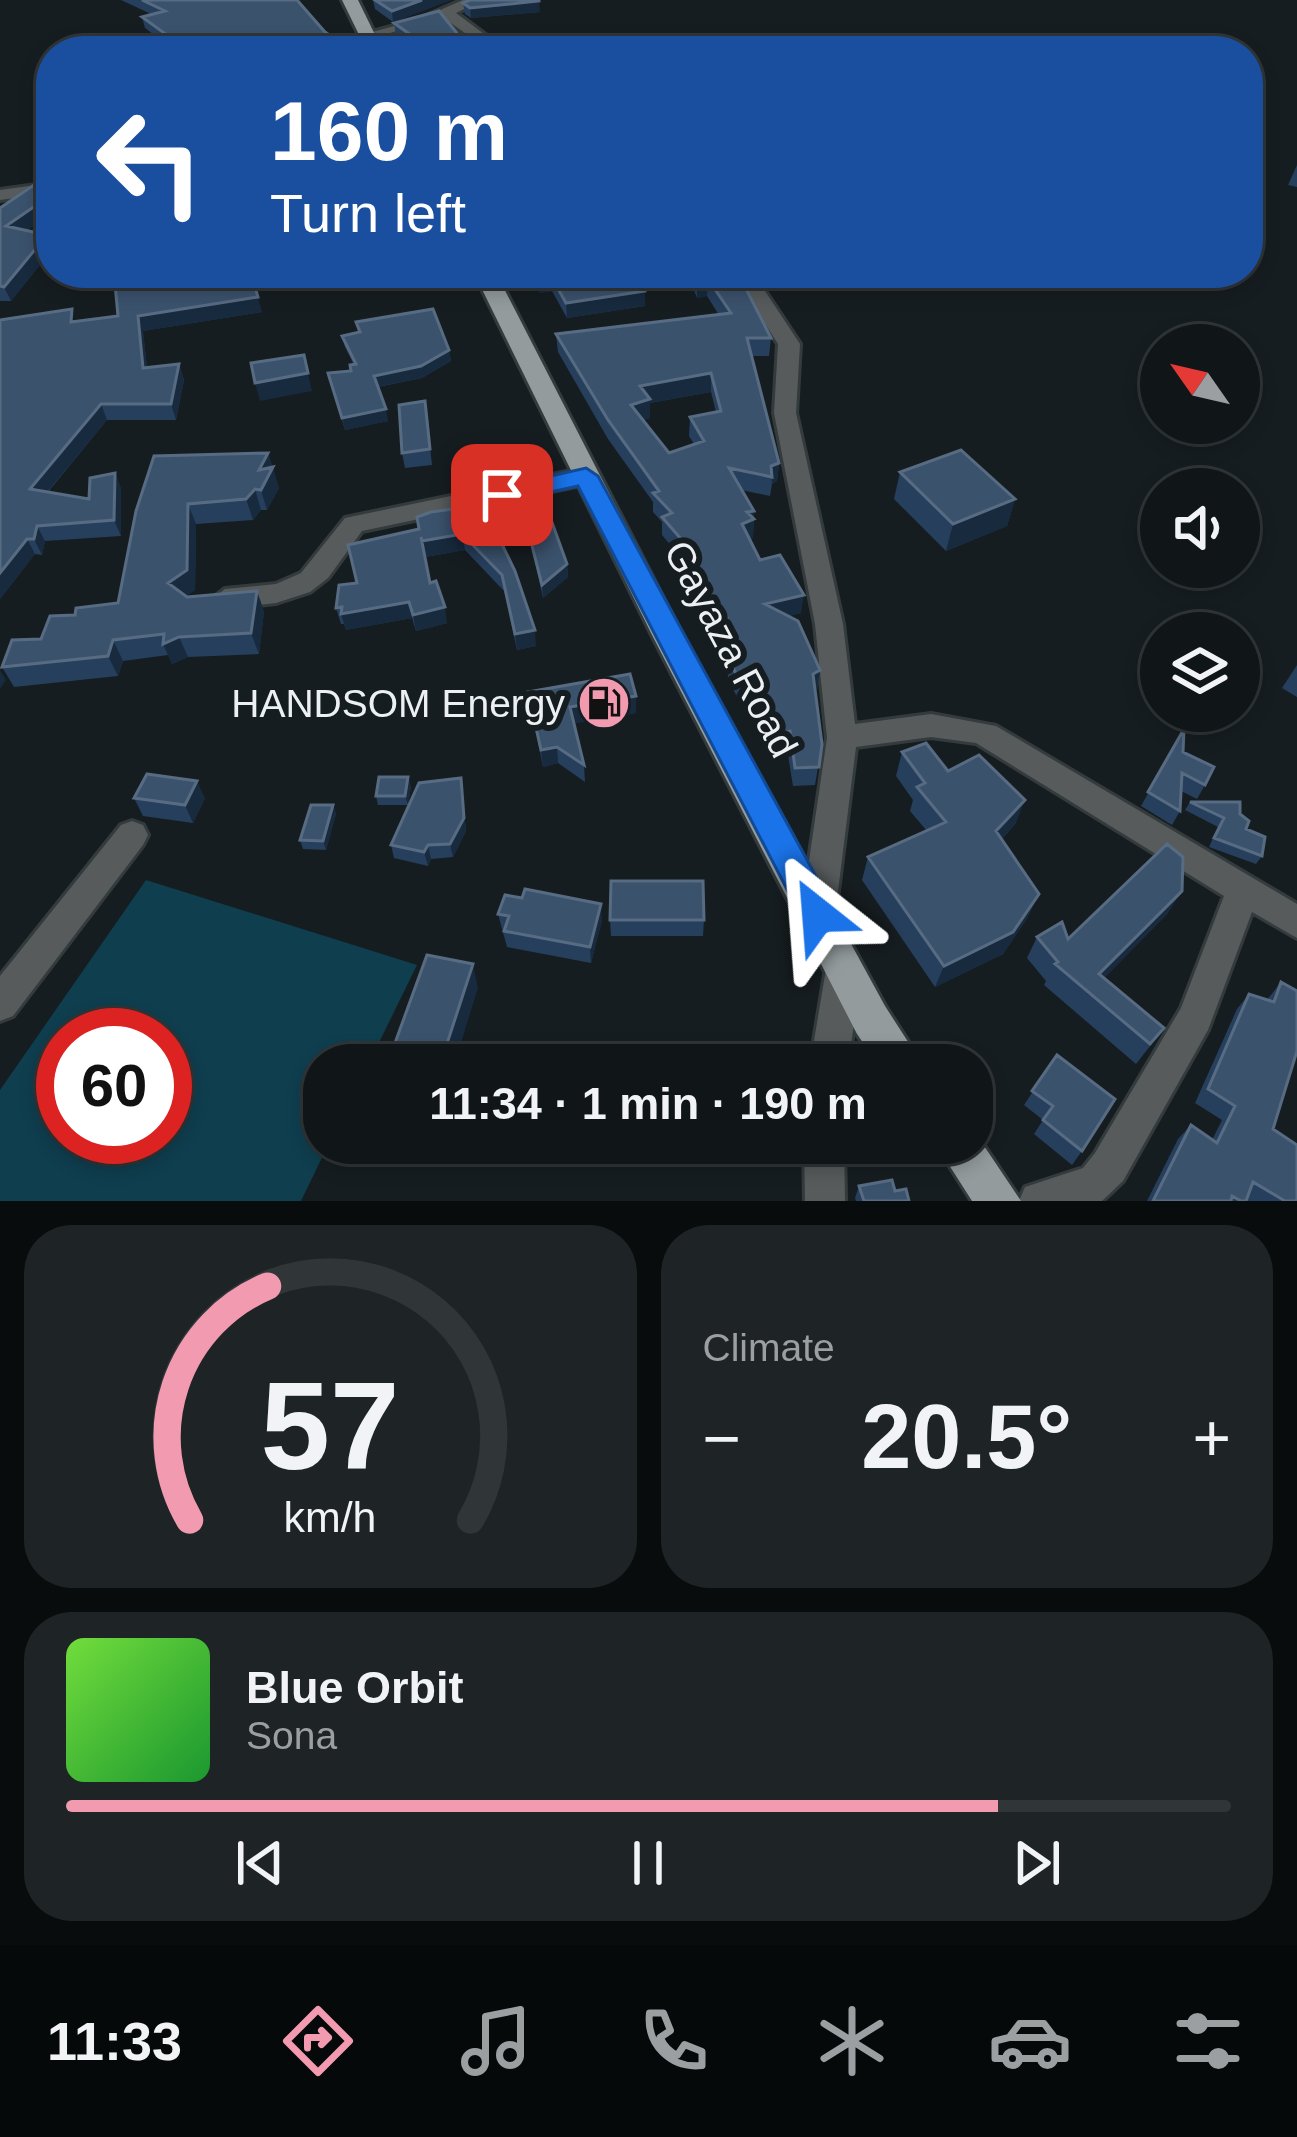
<!DOCTYPE html>
<meta charset="utf-8">
<style>
body{margin:0;font-family:Arial,sans-serif;background:#1e2325;color:#f1f3f6;height:100vh;display:flex;flex-direction:column;font-size:45px;white-space:nowrap}
*{box-sizing:border-box;margin:0}
p{font-size:39px;color:#9c9fa2}
.icon{flex:none;width:66px;height:66px;fill:none;stroke:currentColor;stroke-width:2;stroke-linecap:round;stroke-linejoin:round}
.map{position:relative;height:1201px;overflow:hidden}
.sheet{display:flex;flex-direction:column;gap:24px;padding:24px;background:#090c0d;flex:1}
.sheet>*{flex:none}
.guide{position:absolute;left:36px;top:36px;width:1227px;height:252px;border-radius:48px;box-shadow:0 6px 18px #0003,0 0 0 3px #303537;background:#1a4fa0;color:#fff;overflow:hidden}
.needle{width:78px;rotate:304deg}
.tools{position:absolute;left:1140px;top:324px;display:grid;gap:24px}
.tools a{display:grid;place-items:center;width:120px;height:120px;border-radius:50%;background:#101618;box-shadow:0 6px 18px #0003,0 0 0 3px #303537;font-size:60px}
.speed{position:absolute;left:36px;top:1008px;display:flex;gap:24px;font-size:60px;font-weight:700;text-align:center}
.speed>*{display:grid;place-content:center;width:156px;height:156px;border-radius:50%;background:#101618;box-shadow:0 6px 18px #0003,0 0 0 3px #303537;line-height:1}
.speed .limit{border:18px solid #d22;background:#fff;color:#111}
.pin{position:absolute;display:grid;place-items:center;width:102px;height:102px;color:#fff;margin:-51px;border-radius:24px;box-shadow:0 6px 18px #0006}
.me{position:absolute;width:132px;margin:-66px;rotate:332deg;stroke-linejoin:round;filter:drop-shadow(0 0 9px #0008)}
.turn{display:flex;align-items:center;gap:42px;height:252px;padding:0 36px;font-size:54px}
.turn .icon{width:156px;height:156px;stroke-width:2.5}
.turn b{display:block;font-size:84px;line-height:102px}
.big{font-size:90px;font-weight:700;line-height:1.1}
.sheet .widget{flex:1;display:flex;flex-direction:column;justify-content:center;gap:18px;min-width:0;padding:0 42px;border-radius:48px;background:#1e2325}
.sheet .dial{align-items:center;gap:0}
.dial svg{height:312px;overflow:visible;fill:none;stroke:#303537;stroke-width:7;stroke-linecap:round;text-anchor:middle}
.dial text{fill:#f1f3f6;stroke:none}
.song{display:flex;align-items:center;gap:36px}
.cover{width:144px;height:144px;border-radius:18px;background:linear-gradient(135deg,hsl(100 70% 55%),hsl(130 70% 35%))}
.played{height:12px;border-radius:6px;background:linear-gradient(90deg,#f29ab0 80%,#303537 80%)}
.keys{display:flex;justify-content:space-around;direction:ltr}
.heat{display:flex;justify-content:space-between;align-items:center;font-size:66px;direction:ltr}
.sheet .tiles{flex:1;display:grid;gap:24px;grid-template-columns:1fr 1fr}
.widget:last-child{grid-column:span 2}
.trip{position:absolute;left:303px;top:1044px;width:690px;height:120px;border-radius:48px;background:#101618;box-shadow:0 6px 18px #0003,0 0 0 3px #303537;font-weight:700;line-height:120px;text-align:center}
.dock{display:flex;height:192px;justify-content:space-around;align-items:center;background:#06090a;color:#9c9fa2}
.dock .icon{width:84px;height:84px}
.dock .current{color:#f29ab0}
.dock b{font-size:54px;color:#f1f3f6}
.map>svg:first-child{display:block}
</style>
<div class="map">
<svg width="1297" height="1201" viewBox="0 0 1297 1201">
<rect width="100%" height="100%" fill="#161d20"/>
<path fill="#0f3e4f" fill-rule="evenodd" d="M146 880 417 965 368 1065H324V1143H329L301 1201H0V1090ZM63 1035H165V1137H63Z"/>
<g fill="none" stroke-linecap="round" stroke-linejoin="round">
<g stroke="#343b3d" stroke-width="6">
<path id="street" d="M463 0H482L456 13 507 51H490L444 18 368 39 361 35 417 20Z
M51 183V193L0 200V190Z
M733 273H753L800 344 796 413 843 624 855 724 931 714 996 726 1297 904V938L1252 912 1208 1030 1123 1181 1102 1201H1019L1025 1187 1083 1168 1095 1153 1181 1008 1224 896 976 743 931 737 856 747 835 915 830 926 818 930 806 926 801 915 827 738 815 624 774 413 778 344Z
M586 468 595 470 598 476 595 482 362 531 328 578 310 592 276 603 225 609 212 599 225 589 276 584 301 573 345 518Z
M132 821 143 825 148 835 143 845 13 1016 0 1021V976L121 825Z
M844 953 856 957 862 969 848 1065H810L826 969 832 957Z
M804 1143H844L845 1201H805Z"/>
</g>
<g stroke="#343b3d" stroke-width="6">
<path id="primary" d="M342 0H358L383 51H367Z
M474 273H496L681 633 885 1006 923 1065H878L857 1034 651 633Z
M972 1128 1021 1201H972L935 1143H972Z"/>
</g>
<use href="#street" fill="#575b5b" fill-rule="evenodd"/>
<use href="#primary" fill="#939b9c" fill-rule="evenodd"/>
</g>
<path fill="#263f5d" fill-rule="evenodd" d="M121 0H297L325 32 347 51H176L145 28 142 17 151 14Z
M373 0H451L393 22 375 9Z
M463 3 540 12 471 18 465 14Z
M394 23 469 48 470 51H417L396 36Z
M1297 165V187L1288 185Z
M51 182V213L26 231 47 235 51 251 11 301H0V208Z
M383 273H435L436 281 392 287Z
M529 273H643L645 306 567 318 552 291 539 293 537 276 531 277Z
M687 273H738L771 338 769 356H752L779 463 777 481 772 484 770 496 741 490 754 511 753 538 750 539 760 560 801 613 789 616 820 670 817 689 815 690 822 744 815 785 793 786 787 749 776 752 756 703 742 707 728 679 726 636 685 586 686 567 688 566 662 535V522L653 512V502L608 439 558 352 556 334 719 315 707 296 697 298ZM711 392 716 412 690 417 689 436 694 444 669 453 643 420 650 418V403Z
M240 280 262 312 143 331 147 368 179 364 184 380 176 420H107L48 492 89 499 115 473 121 489V536L45 541 42 555 35 554 0 599 77 321 118 316Z
M356 322 449 350 451 361 422 378 378 387 388 421 345 430 331 385 351 371 354 365 345 347 342 336 358 332Z
M425 401 432 465 405 468 402 453Z
M268 453 279 488 267 510H261L253 520 196 524 195 590 186 596 264 611 259 654 188 657 172 664 168 655 123 661 118 676 14 687 2 667 75 615 118 603 136 511Z
M900 472 1015 499 1007 526 946 551 894 499Z
M483 505 536 646 517 650 504 591 465 550 425 557 430 583 447 623 416 631 412 618 346 630 344 624H341L336 608 357 583 419 529Z
M525 518 567 564 568 577 543 598Z
M1297 665V697L1282 688Z
M528 692 636 696V713L574 723 584 765 585 782 558 763 543 767Z
M1184 729 1183 752 1205 785 1197 799 1181 791 1180 811 1172 825 1141 806Z
M902 752 948 771 1016 823 1002 839 1028 917 1003 954 935 987 862 880 868 857 927 831 910 811 913 800 896 776Z
M461 778 466 831 453 857 431 859 428 866 394 858 391 845Z
M411 786 408 805H378L376 796Z
M134 798H205L193 823 143 816Z
M1190 802 1240 814 1246 829 1262 856 1256 864 1209 847 1218 827 1185 810Z
M333 805 336 814 326 850 303 849 300 840Z
M522 898 602 920 591 963 507 947 498 914Z
M1168 913 1104 978 1164 1028 1136 1064 1044 985 1046 981 1027 958 1037 937 1068 939Z
M610 920H704L703 936H611Z
M1281 982 1273 1129 1297 1201H1147L1178 1139 1191 1125 1212 1140 1222 1120 1195 1103 1237 1009 1249 994 1267 1000Z
M1057 1055 1082 1151 1072 1165 1034 1134 1043 1120 1024 1105Z
M371 1143H428L423 1159 374 1149Z
M859 1186 909 1201H856L855 1198Z"/>
<path fill="#172a3e" d="M422 0H451L393 22 392 11Z
M539 1 540 12 471 18 470 8Z
M51 195V213L12 241 6 226Z
M47 235 51 251 11 301 4 287Z
M390 273H435L436 281 392 287Z
M551 276 552 291 539 293 538 277Z
M708 279 707 296 697 298V280Z
M645 291V306L567 318 566 303Z
M258 297 262 312 143 331 149 383 143 368 138 316Z
M449 350 451 361 422 378 376 387 374 376Z
M304 355 312 391 260 401 255 383Z
M179 364 184 380 176 420 171 404Z
M711 373V392L650 403V418L631 423V405L640 386Z
M101 404 107 420 37 504 30 489Z
M386 409 388 421 345 430 342 418Z
M268 453 279 488 267 510 261 490 259 470Z
M779 463 777 481 772 484 771 466Z
M115 473 121 489V536L114 520Z
M255 489 261 510 253 520 246 499Z
M1015 499 1007 526 946 551 953 524Z
M188 504 196 524 195 590 176 603 168 583Z
M754 511 753 538 741 543 742 524 747 512Z
M37 526 45 541 42 555 34 539Z
M462 534 465 550 425 557 422 541Z
M27 539 35 554 0 599V573Z
M567 564 568 577 543 598 542 585Z
M257 591 264 611 259 654 251 633Z
M804 595 801 613 763 623 765 604Z
M409 602 412 618 346 630 341 614Z
M445 607 447 623 416 631 413 615Z
M535 630 536 646 517 650 515 634Z
M179 637 188 657 172 664 163 644Z
M113 640 123 661 118 676 108 656Z
M0 670 6 680 0 689Z
M820 670 817 689 810 693 813 674Z
M758 685 756 703 742 707 743 689Z
M636 696V713L571 724 570 707Z
M790 731 787 749 776 752 778 734Z
M557 747 558 763 543 767 541 750Z
M408 777 411 786 408 805 405 796Z
M461 778 466 831 453 857 450 844Z
M197 781 205 798 193 823 185 805Z
M1025 800 1016 823 987 855 996 831Z
M333 805 336 814 326 850 323 841Z
M428 845 431 859 428 866 424 852Z
M1182 891 1168 913 1087 995 1099 974Z
M1039 894 1028 917 1003 954 935 987 944 966Z
M601 904 602 920 591 963 590 947Z
M473 964 478 988 454 1065H440Z
M417 1143H428L423 1159Z"/>
<path fill="#3b526d" stroke="#576b82" stroke-width="3" fill-rule="evenodd" d="M142 0H297L325 32 344 45 347 51H189L142 17 165 11Z
M375 0H422L392 11Z
M470 0H539V1L470 8 463 3Z
M439 11 469 48 462 49 464 51H426L428 47 394 23Z
M50 180 51 195 6 226 47 235 4 287 0 286V208L34 185Z
M114 273H238L240 280 252 277 258 297 138 316 143 368 179 364 171 404H101L30 489 89 499 90 478 115 473 114 520 37 526 34 539H27L0 573V320L72 309 71 322 118 316Z
M537 273H643L645 291 566 303 551 276 538 277Z
M694 273H738L771 338H747L779 463 771 466 772 477 729 468 754 511 747 512 754 519 742 524 760 560 780 555 804 595 765 604 798 621 820 670 813 674 822 744 819 767 795 768 790 731 778 734 758 685 743 689 730 661 727 617 686 567 700 561 662 517 672 513 653 493 659 491 608 420 556 334 731 313 708 279 697 280ZM711 373 721 411 690 417 704 441 669 453 631 405 650 399 640 386Z
M433 309 449 350 421 366 374 376 386 409 342 418 328 373 351 371 350 365 356 364 342 336 360 332 356 322Z
M304 355 308 373 255 383 251 363Z
M425 401 430 449 402 453 399 405Z
M961 450 1015 499 953 524 900 472Z
M268 453 259 470 273 467 261 490 255 489 246 499 188 504 187 570 168 583 187 597 257 591 251 633 179 637 163 644 164 634 113 640 108 656 2 667 12 640 41 639 50 616 75 615 76 608 118 603 136 511 154 456Z
M483 505 515 571 535 630 515 634 502 575 462 534 422 541 421 537 430 583 436 581 445 607 413 615 409 602 341 614 342 607 336 608 339 585 357 583 348 545 419 529 417 517 431 512Z
M549 514 567 564 542 585 525 518Z
M630 674 636 696 570 707 584 765 557 747 541 750 528 692Z
M1184 729 1183 752 1214 767 1205 785 1182 773 1180 811 1148 792Z
M926 743 948 771 979 755 1025 800 996 831 1039 894 1013 932 944 966 868 857 946 822 917 787 925 783 902 752Z
M147 774 197 781 185 805 134 798Z
M379 777H408L405 796H376Z
M461 778 464 818 450 844 428 845 424 852 391 845 419 783Z
M1190 802H1240V814L1249 821 1246 829 1265 837 1262 856 1214 838 1224 818Z
M311 805H333L323 841 300 840Z
M1167 844 1183 857 1182 891 1099 974 1164 1028 1150 1044 1055 964 1058 962 1037 937 1062 922 1068 939Z
M611 881H703L704 920H610Z
M525 889 601 904 590 947 504 931 509 916 498 914 505 895 522 898Z
M427 955 473 964 440 1065H387Z
M1281 982 1297 991V1051L1273 1129 1297 1145V1201H1285L1253 1182 1246 1201H1241L1232 1196 1231 1201H1153L1191 1125 1217 1143 1235 1106 1208 1089 1249 994 1274 1002Z
M1057 1055 1115 1099 1082 1151 1043 1120 1053 1106 1032 1091Z
M892 1180 895 1191 906 1189 909 1201H864L859 1186Z"/>
<path fill="#1a73e8" stroke="#114b97" stroke-width="3" d="M586 468 598 476 831 904 836 915 831 926 818 931 806 926 578 486 502 503 490 495 493 489Z"/>
<defs>
<g id="fuel-disc" transform="scale(2.7)"><circle r="9.5" fill="#f29ab0" stroke="#161d20"/><path d="M-5.5-6h7V0h2V4h1.3V-2.5L3-4.5l.8-.8L6-3V5H2.5V1h-1V6h-7ZM-4.2-4.7v3.2H.2V-4.7Z" fill="#111"/></g>
</defs>
<g fill-rule="evenodd">
<use href="#fuel-disc" x="604" y="703"/>
</g>
<g text-anchor="middle" dominant-baseline="central" stroke-width="12" stroke-linejoin="round" paint-order="stroke">
<g font-size="39" fill="#ecf0f2" stroke="#161d20">
<text transform="translate(731 649) rotate(62)">Gayaza Road</text>
</g>
<g font-size="39" fill="#ecf0f2" stroke="#161d20" text-anchor="end">
<text x="565" y="703">HANDSOM Energy</text>
</g>
</g>
</svg>
<div class="tools">
<a><svg class="needle" viewBox="-14 -14 28 28"><path d="M0-13l5 13h-10z" fill="#e53935"/><path d="M0 13l5-13h-10z" fill="#9c9fa2"/></svg></a>
<a><svg class="icon" aria-label="sound" viewBox="0 0 24 24"><path d="M4 9h4l5-4v14l-5-4H4zM17 9q2 3 0 6"/></svg></a>
<a><svg class="icon" aria-label="layers" viewBox="0 0 24 24"><path d="M12 4l9 5-9 5-9-5zM3 14l9 5 9-5"/></svg></a>
</div>
<div class="speed"><div class="limit">60</div></div>
<div class="pin" style="left:502px;top:495px;background:#d93025"><svg class="icon" aria-label="arrive" viewBox="0 0 24 24"><path d="M6 21V4h12l-3 4 3 4H6"/></svg></div>
<svg class="me" style="left:818px;top:915px" viewBox="-20 -20 40 40"><path d="M0-17L14 15 0 8-14 15z" fill="#1a73e8" stroke="#fff" stroke-width="4"/></svg>
<div class="trip">11:34 · 1 min · 190 m</div>
<div class="guide">
<div class="turn"><svg class="icon" aria-label="left" viewBox="0 0 24 24"><path d="M17 20v-9H6M10 6l-5 5 5 5"/></svg><div><b>160 m</b>Turn left</div></div>
</div>
</div>
<section class="sheet">
<div class="tiles">
<div class="widget dial"><svg viewBox="0 0 100 80">
<path d="M14 69A42 42 0 1 1 86 69"/>
<path d="M14 69A42 42 0 0 1 34 9" stroke="#f29ab0"/>
<text x="50" y="56" font-size="32" font-weight="700">57</text>
<text x="50" y="72" font-size="11">km/h</text>
</svg></div>
<div class="widget"><p>Climate</p>
<div class="heat"><a>−</a><b class="big">20.5°</b><a>+</a></div>
</div>
<div class="widget">
<div class="song"><i class="cover"></i><div><b>Blue Orbit</b><p>Sona</p></div></div>
<div class="played"></div>
<div class="keys"><svg class="icon" aria-label="previous" viewBox="0 0 24 24"><path d="M18 5L8 12l10 7zM5 5v14"/></svg><svg class="icon" aria-label="pause" viewBox="0 0 24 24"><path d="M8 5v14M16 5v14"/></svg><svg class="icon" aria-label="next" viewBox="0 0 24 24"><path d="M6 5l10 7-10 7zM19 5v14"/></svg></div>
</div>
</div>
</section>
<nav class="dock">
<b>11:33</b>
<svg class="icon current" aria-label="directions" viewBox="0 0 24 24"><path d="M12 3l9 9-9 9-9-9zM9 14v-3h6M13 9l2 2-2 2"/></svg>
<svg class="icon" aria-label="music" viewBox="0 0 24 24"><path d="M9 18V5l10-2v13"/><circle cx="6" cy="18" r="3"/><circle cx="16" cy="16" r="3"/></svg>
<svg class="icon" aria-label="phone" viewBox="0 0 24 24"><path d="M5 4h4l2 5-3 2q2 4 5 5l2-3 5 2v4C11 20 4 13 5 4z"/></svg>
<svg class="icon" aria-label="climate" viewBox="0 0 24 24"><path d="M12 3v18M4 7l16 10M4 17L20 7"/></svg>
<svg class="icon" aria-label="car" viewBox="0 0 24 24"><path d="M5 17H2v-5l4-1 3-4h7l3 4 3 1v5h-3M9 17h6M6 11h13"/><circle cx="7" cy="17" r="2"/><circle cx="17" cy="17" r="2"/></svg>
<svg class="icon" aria-label="filters" viewBox="0 0 24 24"><path d="M4 7h16M4 17h16"/><circle cx="9" cy="7" r="2"/><circle cx="15" cy="17" r="2"/></svg>
</nav>
